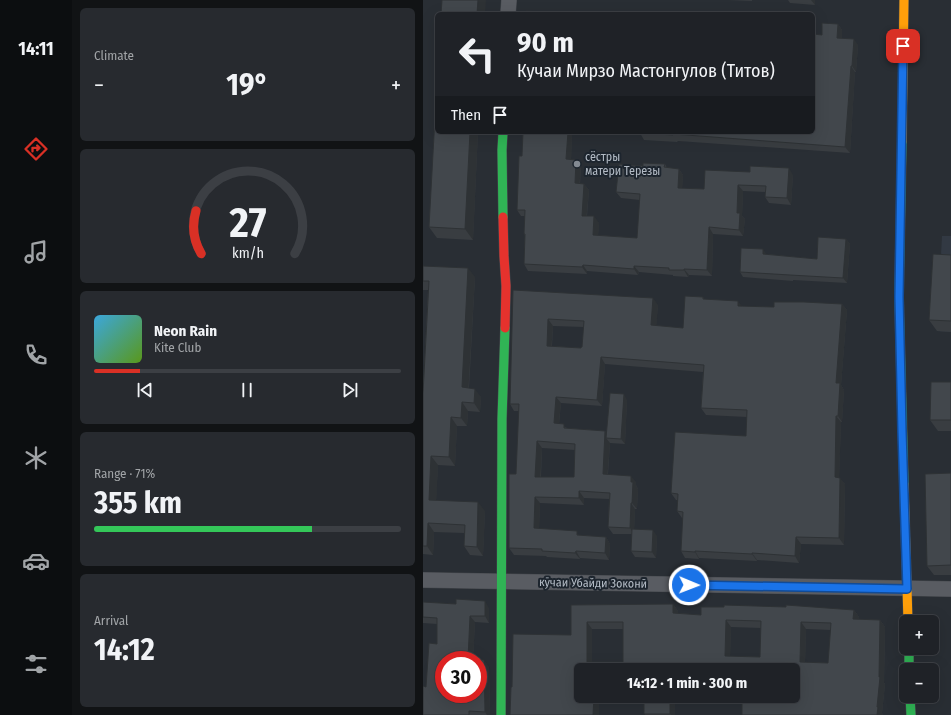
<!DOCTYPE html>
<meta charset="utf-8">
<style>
body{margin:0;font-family:"Fira Sans Condensed",sans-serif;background:#272a2f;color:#f1f3f6;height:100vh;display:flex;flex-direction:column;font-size:15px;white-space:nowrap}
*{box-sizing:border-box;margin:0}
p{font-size:13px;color:#a1a4a7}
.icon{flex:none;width:22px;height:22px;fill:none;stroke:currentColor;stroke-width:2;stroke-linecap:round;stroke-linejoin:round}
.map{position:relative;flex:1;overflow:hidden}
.drawer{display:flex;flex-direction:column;gap:8px;padding:8px;background:#111315;width:351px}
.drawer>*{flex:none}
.top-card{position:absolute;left:12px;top:12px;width:380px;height:122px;border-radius:6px;box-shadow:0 4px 16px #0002,0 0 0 1px #3c3f44;background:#1f2227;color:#f1f3f6;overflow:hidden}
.fabs{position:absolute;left:476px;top:615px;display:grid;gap:8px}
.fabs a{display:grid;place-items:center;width:40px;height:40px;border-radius:6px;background:#1f2227;box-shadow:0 4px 16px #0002,0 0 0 1px #3c3f44;font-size:20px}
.speed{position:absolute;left:12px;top:651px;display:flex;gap:8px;font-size:20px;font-weight:700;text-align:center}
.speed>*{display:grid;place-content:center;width:52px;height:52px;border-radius:50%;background:#1f2227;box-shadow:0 4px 16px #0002,0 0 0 1px #3c3f44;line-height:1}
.speed .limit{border:6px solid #d22;background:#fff;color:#111}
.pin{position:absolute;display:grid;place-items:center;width:34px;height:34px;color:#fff;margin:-17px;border-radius:8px;box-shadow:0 2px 6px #0006}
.me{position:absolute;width:44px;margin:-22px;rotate:91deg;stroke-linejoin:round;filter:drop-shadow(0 0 3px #0008)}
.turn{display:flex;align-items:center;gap:14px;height:84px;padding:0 16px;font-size:18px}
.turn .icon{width:52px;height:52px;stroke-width:2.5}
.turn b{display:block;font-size:28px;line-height:34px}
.then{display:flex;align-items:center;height:38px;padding:0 16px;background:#0003;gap:8px;font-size:15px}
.big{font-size:30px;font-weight:700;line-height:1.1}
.drawer .widget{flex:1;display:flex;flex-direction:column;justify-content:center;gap:6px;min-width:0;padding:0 14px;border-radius:6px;background:#272a2f}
.drawer .dial{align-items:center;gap:0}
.dial svg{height:104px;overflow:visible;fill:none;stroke:#3c3f44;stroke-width:7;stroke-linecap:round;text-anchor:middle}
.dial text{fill:#f1f3f6;stroke:none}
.song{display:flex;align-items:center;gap:12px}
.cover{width:48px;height:48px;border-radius:6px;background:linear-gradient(135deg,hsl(200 70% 55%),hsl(90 70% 35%))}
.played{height:4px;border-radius:2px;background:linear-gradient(90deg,#d93025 15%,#3c3f44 15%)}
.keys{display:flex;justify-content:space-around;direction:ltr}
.heat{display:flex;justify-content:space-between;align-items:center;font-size:22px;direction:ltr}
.charge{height:6px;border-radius:3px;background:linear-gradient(90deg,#34c759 71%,#3c3f44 0)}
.trip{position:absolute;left:151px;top:663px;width:226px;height:40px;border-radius:6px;background:#1f2227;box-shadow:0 4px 16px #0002,0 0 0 1px #3c3f44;font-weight:700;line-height:40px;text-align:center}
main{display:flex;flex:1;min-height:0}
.menu{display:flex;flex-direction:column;width:72px;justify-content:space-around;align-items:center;background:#0c0e10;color:#a1a4a7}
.menu .icon{width:28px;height:28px}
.menu .selected{color:#d93025}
.menu b{font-size:18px;color:#f1f3f6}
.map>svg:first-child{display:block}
</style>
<main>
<nav class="menu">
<b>14:11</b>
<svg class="icon selected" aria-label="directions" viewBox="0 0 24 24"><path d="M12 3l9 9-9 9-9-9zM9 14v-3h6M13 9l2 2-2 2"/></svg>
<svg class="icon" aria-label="music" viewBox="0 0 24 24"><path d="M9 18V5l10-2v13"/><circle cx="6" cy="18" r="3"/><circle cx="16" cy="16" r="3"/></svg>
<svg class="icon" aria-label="phone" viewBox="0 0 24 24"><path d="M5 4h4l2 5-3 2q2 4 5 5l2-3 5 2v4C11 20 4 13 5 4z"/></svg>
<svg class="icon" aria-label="climate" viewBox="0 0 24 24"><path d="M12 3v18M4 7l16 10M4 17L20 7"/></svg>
<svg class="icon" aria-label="car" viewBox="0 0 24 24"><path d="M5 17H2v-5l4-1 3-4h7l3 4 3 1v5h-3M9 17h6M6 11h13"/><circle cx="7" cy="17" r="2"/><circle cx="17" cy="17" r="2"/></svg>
<svg class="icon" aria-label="filters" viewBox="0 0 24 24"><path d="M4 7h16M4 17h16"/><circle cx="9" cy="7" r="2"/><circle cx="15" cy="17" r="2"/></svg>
</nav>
<section class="drawer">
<div class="widget"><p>Climate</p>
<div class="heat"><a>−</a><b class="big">19°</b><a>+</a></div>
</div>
<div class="widget dial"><svg viewBox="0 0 100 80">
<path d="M14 69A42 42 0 1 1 86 69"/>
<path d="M14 69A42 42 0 0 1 10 36" stroke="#d93025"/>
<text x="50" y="56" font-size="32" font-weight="700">27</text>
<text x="50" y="72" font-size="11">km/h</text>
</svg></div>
<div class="widget">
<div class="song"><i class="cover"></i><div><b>Neon Rain</b><p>Kite Club</p></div></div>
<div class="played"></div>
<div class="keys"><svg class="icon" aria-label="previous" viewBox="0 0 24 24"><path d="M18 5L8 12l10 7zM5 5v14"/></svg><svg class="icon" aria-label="pause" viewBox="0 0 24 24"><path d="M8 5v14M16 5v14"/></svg><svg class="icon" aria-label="next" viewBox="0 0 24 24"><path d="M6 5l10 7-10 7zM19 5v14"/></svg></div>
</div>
<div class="widget"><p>Range · 71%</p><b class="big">355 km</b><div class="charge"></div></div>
<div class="widget"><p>Arrival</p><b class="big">14:12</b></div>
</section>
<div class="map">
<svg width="528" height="715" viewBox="0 0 528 715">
<rect width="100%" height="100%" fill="#292e34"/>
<path fill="#323943" d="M519 236H528V332L514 331Z"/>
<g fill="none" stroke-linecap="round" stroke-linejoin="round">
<g stroke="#474a4f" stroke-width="16">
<path id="street" d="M85 14 86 0
M0 580 528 589"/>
</g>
<g stroke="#474a4f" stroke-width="10">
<path id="fast" d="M80 132 79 150 80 217
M479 142 476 297 481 484
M486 648V670
M487 696 488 715
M78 715 79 419 82 328"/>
</g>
<g stroke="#474a4f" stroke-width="10">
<path id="slow" d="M479 142 481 0
M481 484 485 622"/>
</g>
<g stroke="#474a4f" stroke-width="10">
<path id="jam" d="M80 217 81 256 83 286 82 328"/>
</g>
<use href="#street" stroke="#595c62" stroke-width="15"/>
<use href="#fast" stroke="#30b455" stroke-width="9"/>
<use href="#slow" stroke="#ff9f0a" stroke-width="9"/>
<use href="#jam" stroke="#e5322d" stroke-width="9"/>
</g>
<path fill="#393d41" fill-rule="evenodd" d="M305 0H329V1Z
M365 0H392V5L367 3Z
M415 24 419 30V38L435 45 433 72H432L427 153 255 141 254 142 221 140 217 133 390 132 399 35Z
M14 132H55L50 240 14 238 6 227Z
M100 132H149L148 159 158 166 157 184H161L166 190 164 216 176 223 175 235 214 238 217 200 198 198 193 192 220 166 242 164 244 168 256 169 260 175 259 188 281 189 370 175 368 205 346 203 342 197V192L320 191 319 216 322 219 320 236 290 234 289 276 266 275 265 277 250 276V275L216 272 215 275 164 271V274L105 271 101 264 102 236 101 234 102 216H98L94 210 99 156Z
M423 239 427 244 424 283 370 280V281L320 277 317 272 343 254 394 259Z
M528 255V332L514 331 506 320Z
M0 266 52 277 46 388 58 397 57 412 45 411 44 426H34L32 466 15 465 13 500 62 511 60 556 47 555 41 546V533L11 532 10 555 0 554V393L5 290H0Z
M90 290 235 305 233 326 260 328 280 297 281 299 319 306 351 307 419 304 424 310 418 385 421 390 419 422H418L416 478 422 484 421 545 378 544 376 563 334 560V561L276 558V559L262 558 258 551 260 518H259L254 511 255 500H253L248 493 323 436 324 417 283 415 278 408 280 372 182 364 179 406 138 403 136 424 144 428 182 431 184 433 204 400 202 444 187 443 185 474 213 482V485L215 489 214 509H212L211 530 234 536 233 558 212 557 208 551 209 534H190L185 527 186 499 161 498V505L117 503 116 529 157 535 183 537 187 544 186 560 157 558V559L124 557 123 556 91 555 86 548 93 474 96 411H91L87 404ZM130 326 161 327 159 347 158 348 129 346ZM119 448 152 450 151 477H118Z
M528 382V431H515L507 420Z
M528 473V575H511L504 566Z
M0 602 66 608V623L52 622 50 660 66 667 67 715H0L3 687 14 644V624L0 623Z
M250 604 255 611V613L278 615 301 607 431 610 436 617V619L457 620 462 627 461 683 462 684 459 713 460 715H319L370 670H158V696H252V715H222L221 700 176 701V715H87L89 687 148 635V605ZM308 627 338 628 337 657 307 656ZM169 629H200V662H169ZM383 629 408 630 405 663 382 662Z"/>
<path fill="#2e3235" d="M55 0H63L62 14H54Z
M388 0H392V5Z
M415 24 419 30V44L414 38Z
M431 39 435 45 433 72 429 66Z
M428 66 432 72 427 153 422 147Z
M47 132H55L50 240 42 229Z
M145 132H149L148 165 143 159Z
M153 160 158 166 156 190 152 183Z
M366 168 370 175 368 205 364 198Z
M256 169 260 175 259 194 255 188Z
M161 184 166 190 163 222 159 216Z
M315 185 320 191 319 216 322 219 320 236 316 230 314 213Z
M171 216 176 223 175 241 170 235Z
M286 227 290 234 289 276 284 270Z
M423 239 427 244 424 283 420 278Z
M340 249 344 255 340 254Z
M160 265 164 271V274L159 267Z
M211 266 216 272 215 275 211 269Z
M45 268 52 277 45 396 39 387Z
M261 269 266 275 265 277 261 270Z
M230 298 235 305 233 332 228 325Z
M315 301 320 308 315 306Z
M419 304 424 310 418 385 421 390 419 422 415 416 413 383Z
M125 319 130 326 128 352 124 346Z
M178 357 182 364 179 406 174 400Z
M52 389 58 397 57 412 51 403Z
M201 394 204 400 202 444 198 439Z
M133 397 138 403 135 430 131 423Z
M39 402 45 411 44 426 38 418Z
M413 416 418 422 416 484 412 477Z
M28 417 34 426 32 466 26 457Z
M182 431 187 438H183L187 443 184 481 180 474Z
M114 441 119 448 117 483 112 477Z
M8 456 15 465 13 509 6 500Z
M208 476 213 482V485L215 489 214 509 209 503 208 482Z
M417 478 422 484 421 545 416 538Z
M156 491 161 498V505L156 498Z
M112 497 117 503 116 535 111 528Z
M55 502 62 511 60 556 54 547Z
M208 503 212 509 211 534 207 528Z
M5 523 11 532 10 555 4 546Z
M230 530 234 536 233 558 229 552Z
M183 537 187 544 186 560 182 553Z
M373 537 378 544 376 563 372 556Z
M153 551 157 558V559L152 553Z
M272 551 276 558V559L272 552Z
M329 553 334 560V561L329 554Z
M62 601 66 608V623L62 616Z
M250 604 255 611V620L250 613Z
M431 610 436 617 435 627 430 619Z
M47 616 52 622 50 660 45 659Z
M303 620 308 627 307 663 302 656Z
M457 620 462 627 461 683 462 684 459 713 460 715H454V707L456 677Z
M164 622 169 629V670L164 662Z
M378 622 383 629 382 669 377 662Z
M61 660 66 667 67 715H64L62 712Z
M171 696H172L176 701V715H170Z
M247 696H252V715H248L247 714Z"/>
<path fill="#42474c" stroke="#2e3235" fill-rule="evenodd" d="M19 0H55L54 14H18Z
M103 11 124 12V14H103Z
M399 23 415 24 414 38 431 39 429 66H428L422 147 250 134V135L217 133V132H390V34L399 35Z
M14 80V132H47L42 229 6 227Z
M100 132H145L143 159 153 160 152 183 161 184 159 216H171L170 235 214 238 217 194 193 192 196 164 220 166V163L242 164 241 167 256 169 255 188 281 189 282 170 327 172V166L366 168 364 198 342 197 343 186 315 185 314 213H317L316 230 286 227 284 270 261 269V270H246V268L211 266V269L160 265 159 267 101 264 102 234H101L102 210H94L96 156H99Z
M395 237 423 239 420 278 367 275 317 272 318 248 340 249V254L394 259Z
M510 254 528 255V321L506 320Z
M0 266 45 268 39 387 52 389 51 403 39 402 38 418 28 417 26 457 8 456 6 500 55 502 54 547 41 546 42 525 5 523 4 546H0V393L6 281H0Z
M90 290 230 298 228 325 260 328 262 296 280 297V299L315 301V306L351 307V302H381L419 304 413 383H417L415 416H413L412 477 417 478 416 538 373 537 372 556 329 553V554L272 551V552L258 551 260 512 254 511 255 494 248 493 252 432 323 436 324 410 278 408 281 365 178 357 174 400 133 397 131 423 141 424V428L182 431 180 474 208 476V482H210L209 503H208L207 528 185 527 187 493 156 491V498L112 497 111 528 154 531V535L183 537 182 553 153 551 152 553 119 551V549L86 548V474H93L96 404H87ZM125 319 161 321 159 347H158V348L124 346ZM114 441 152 444 151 477H112Z
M508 382H528V420H507Z
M187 393 201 394 198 439 183 438Z
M528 473V565L504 566 502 474Z
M209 529 230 530 229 552 208 551Z
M33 599 62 601V616H47L45 659 54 660H21V694H55V660H61L62 712 46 711V715H0V686L3 687 6 643 14 644V618L0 617V602L33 604Z
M250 604V613L278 615V607H301V605L363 607V605L431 610 430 619 457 620 456 677H457L454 707H455L454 715H319V696H370V670H158V696H171L170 715H87L88 687H89L90 634 148 635V605ZM303 620 338 621 337 657 302 656ZM164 622H200V662H164ZM378 622 408 623 405 663 377 662Z
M221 696H247V714H221Z"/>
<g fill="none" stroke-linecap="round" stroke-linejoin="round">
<g stroke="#114b97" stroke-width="10">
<path id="route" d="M266 585 484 589 479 431 476 297 480 46"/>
</g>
<use href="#route" stroke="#1a73e8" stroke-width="7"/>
</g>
<circle fill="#838a92" stroke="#1d252e" stroke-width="1.5" cx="154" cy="164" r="4"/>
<g text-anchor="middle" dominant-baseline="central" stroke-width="4" stroke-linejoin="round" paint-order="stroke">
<g font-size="12" fill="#b3bbc5" stroke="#1d252e" text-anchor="start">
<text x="162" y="157">сёстры<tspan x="162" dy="14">матери Терезы</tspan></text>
</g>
<g font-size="12" fill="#b3bbc5" stroke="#1d252e">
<text transform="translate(170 583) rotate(1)">кӯчаи Убайди Зоконӣ</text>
</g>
</g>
</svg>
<div class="fabs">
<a>+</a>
<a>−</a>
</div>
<div class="speed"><div class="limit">30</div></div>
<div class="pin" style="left:480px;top:46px;background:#d93025"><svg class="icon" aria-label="arrive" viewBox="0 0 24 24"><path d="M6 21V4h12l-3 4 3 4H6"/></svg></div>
<svg class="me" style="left:266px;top:585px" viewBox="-20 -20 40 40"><circle r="17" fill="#1a73e8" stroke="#fff" stroke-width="3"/><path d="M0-11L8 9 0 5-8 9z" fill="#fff"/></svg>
<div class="trip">14:12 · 1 min · 300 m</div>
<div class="top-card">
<div class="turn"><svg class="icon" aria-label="left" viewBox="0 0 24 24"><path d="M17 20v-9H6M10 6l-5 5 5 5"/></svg><div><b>90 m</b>Кучаи Мирзо Мастонгулов (Титов)</div></div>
<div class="then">Then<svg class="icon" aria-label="arrive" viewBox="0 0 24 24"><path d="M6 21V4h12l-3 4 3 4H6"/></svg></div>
</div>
</div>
</main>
